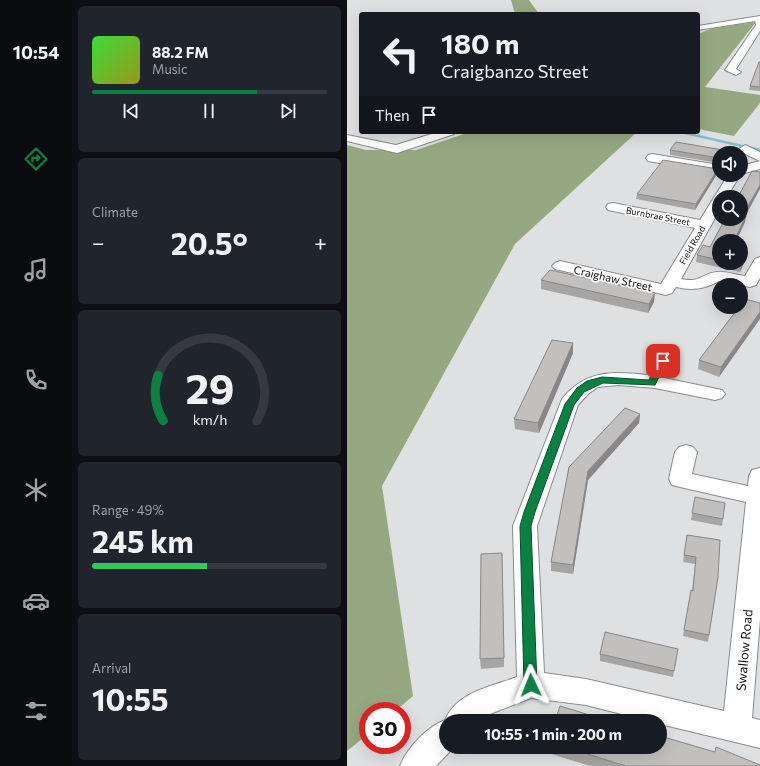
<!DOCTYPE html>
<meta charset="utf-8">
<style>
body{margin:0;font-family:Commissioner,sans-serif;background:#20242c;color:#f1f3f6;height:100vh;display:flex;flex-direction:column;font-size:15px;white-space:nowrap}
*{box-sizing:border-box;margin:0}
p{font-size:13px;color:#9ea1a6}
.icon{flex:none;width:22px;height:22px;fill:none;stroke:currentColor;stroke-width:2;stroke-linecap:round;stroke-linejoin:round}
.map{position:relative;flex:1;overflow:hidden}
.panel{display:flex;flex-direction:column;gap:6px;padding:6px;background:#0d0f14;width:275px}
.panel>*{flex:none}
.guide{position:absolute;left:12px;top:12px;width:341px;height:122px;border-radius:4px;box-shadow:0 4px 16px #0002;background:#171b24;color:#f1f3f6;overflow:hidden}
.fabs{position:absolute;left:365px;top:146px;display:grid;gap:8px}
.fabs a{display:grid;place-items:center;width:36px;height:36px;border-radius:50%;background:#171b24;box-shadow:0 4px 16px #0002;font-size:20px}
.speed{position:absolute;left:12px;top:702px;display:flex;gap:8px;font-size:20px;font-weight:700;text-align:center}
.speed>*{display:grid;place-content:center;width:52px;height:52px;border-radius:50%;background:#171b24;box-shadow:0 4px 16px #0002;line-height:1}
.speed .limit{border:6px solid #d22;background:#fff;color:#111}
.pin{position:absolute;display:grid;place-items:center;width:34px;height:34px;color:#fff;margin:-17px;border-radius:8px;box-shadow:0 2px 6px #0006}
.me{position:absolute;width:44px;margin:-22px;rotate:358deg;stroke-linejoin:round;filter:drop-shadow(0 0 3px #0008)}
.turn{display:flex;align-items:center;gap:14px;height:84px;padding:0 16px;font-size:18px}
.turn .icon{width:52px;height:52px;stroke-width:2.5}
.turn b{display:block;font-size:28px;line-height:34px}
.then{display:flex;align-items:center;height:38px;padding:0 16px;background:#0003;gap:8px;font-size:15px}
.big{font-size:30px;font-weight:700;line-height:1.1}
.panel .widget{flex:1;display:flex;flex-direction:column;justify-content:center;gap:6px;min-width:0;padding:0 14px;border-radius:6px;background:#20242c}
.panel .dial{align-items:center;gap:0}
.dial svg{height:104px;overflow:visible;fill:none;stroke:#363941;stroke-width:7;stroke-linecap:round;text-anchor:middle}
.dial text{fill:#f1f3f6;stroke:none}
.song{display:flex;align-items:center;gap:12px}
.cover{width:48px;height:48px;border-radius:6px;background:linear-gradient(135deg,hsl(120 70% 55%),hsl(60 70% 35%))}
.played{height:4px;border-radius:2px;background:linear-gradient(90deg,#0b8043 70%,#363941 70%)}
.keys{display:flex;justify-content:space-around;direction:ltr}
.heat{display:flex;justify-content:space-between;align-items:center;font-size:22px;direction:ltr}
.charge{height:6px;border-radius:3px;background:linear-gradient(90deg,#34c759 49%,#363941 0)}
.trip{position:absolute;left:92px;top:714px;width:228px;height:40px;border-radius:20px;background:#171b24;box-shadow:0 4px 16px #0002;font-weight:700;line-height:40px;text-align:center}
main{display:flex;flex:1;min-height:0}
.tab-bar{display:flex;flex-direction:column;width:72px;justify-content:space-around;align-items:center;background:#090b0e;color:#9ea1a6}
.tab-bar .icon{width:28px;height:28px}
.tab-bar .active{color:#0b8043}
.tab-bar b{font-size:18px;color:#f1f3f6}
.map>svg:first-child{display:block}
</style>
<main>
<nav class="tab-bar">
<b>10:54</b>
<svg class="icon active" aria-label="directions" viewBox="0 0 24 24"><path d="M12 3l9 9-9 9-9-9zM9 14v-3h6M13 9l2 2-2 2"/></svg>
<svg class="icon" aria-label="music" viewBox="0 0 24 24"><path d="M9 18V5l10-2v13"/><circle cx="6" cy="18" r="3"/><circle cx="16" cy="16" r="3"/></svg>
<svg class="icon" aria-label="phone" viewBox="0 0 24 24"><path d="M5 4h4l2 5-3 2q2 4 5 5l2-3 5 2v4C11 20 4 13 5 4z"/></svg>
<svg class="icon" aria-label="climate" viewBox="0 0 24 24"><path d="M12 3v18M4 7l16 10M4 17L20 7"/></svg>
<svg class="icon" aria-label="car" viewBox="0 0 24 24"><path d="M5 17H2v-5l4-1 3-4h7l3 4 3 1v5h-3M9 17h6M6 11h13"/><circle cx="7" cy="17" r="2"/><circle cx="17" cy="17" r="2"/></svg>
<svg class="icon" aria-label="filters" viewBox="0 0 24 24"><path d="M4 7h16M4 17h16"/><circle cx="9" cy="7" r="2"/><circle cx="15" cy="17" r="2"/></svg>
</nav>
<section class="panel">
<div class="widget">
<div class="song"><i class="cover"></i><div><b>88.2 FM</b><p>Music</p></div></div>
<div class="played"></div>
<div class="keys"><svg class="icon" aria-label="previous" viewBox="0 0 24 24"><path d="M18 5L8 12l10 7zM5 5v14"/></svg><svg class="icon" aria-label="pause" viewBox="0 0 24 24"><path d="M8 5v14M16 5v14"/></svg><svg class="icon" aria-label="next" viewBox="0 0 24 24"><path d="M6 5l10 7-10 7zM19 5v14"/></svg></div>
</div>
<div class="widget"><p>Climate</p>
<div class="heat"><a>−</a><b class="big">20.5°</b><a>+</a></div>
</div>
<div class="widget dial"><svg viewBox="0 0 100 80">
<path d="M14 69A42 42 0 1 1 86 69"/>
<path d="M14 69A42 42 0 0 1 10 34" stroke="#0b8043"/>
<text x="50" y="56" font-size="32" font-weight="700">29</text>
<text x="50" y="72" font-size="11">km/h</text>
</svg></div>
<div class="widget"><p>Range · 49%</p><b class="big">245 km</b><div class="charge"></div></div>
<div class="widget"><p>Arrival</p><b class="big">10:55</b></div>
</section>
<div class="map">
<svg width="413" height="766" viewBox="0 0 413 766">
<rect width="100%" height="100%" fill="#dfe0e2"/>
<path fill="#96a882" d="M164 0H182L192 14H168Z
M409 22 358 87 413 95V103L387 136 351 129V34L366 28Z
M123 132H290L168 244 35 486 66 696 48 711H21V734L0 751V145L19 150H69Z"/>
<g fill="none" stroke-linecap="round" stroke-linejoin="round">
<path stroke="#8abecb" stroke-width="2.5" d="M334 132 408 149"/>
<path stroke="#8abecb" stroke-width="3" d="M404 148 413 150"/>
<g stroke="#898b8c" stroke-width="2">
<path id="minor" d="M413 16V31L389 69 394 72 389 75 378 70 409 25 408 21 351 30V26Z
M91 132H109L107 134 50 153 0 141V135L49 145Z
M398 145 413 152V161L394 152 392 149Z
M305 154 372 165V173L301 161 299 158 301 155Z
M413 161V169L394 174V166Z
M381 175H393L380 197H372V211L334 279C354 283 353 274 370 272 378 271 389 275 398 276L408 259 413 257V278L409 285 403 287 372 281C357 289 346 291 329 287L325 293 319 295 208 269 205 266 208 263 213 261 314 284 348 228 266 211 261 210 259 207 261 204 266 203 353 220Z
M316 355 322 357 325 361 317 378 375 390 378 394 375 398 368 400 308 388 271 385 251 387 241 394 231 405 190 526 197 673 239 679 377 711 399 502 333 487 325 485 322 479 328 452 332 447 339 445 346 447 350 452 345 474 401 486 402 476 405 470 413 468V619L405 718 413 720V748L313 724V721H302L239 705 184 698 135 717 131 721H99V747H107L89 766H53C60 748 80 727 98 720 110 692 143 687 170 677L166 526 215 399C238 370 265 371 300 375L310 357Z"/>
</g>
<use href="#minor" fill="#fff" fill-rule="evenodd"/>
</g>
<path fill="#a7a5a4" d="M413 62V91L402 90 403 86Z
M323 150 382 151V153H372V163L323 155Z
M370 174 348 210 289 199 290 194Z
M399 216 398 222 389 241H372V263H394L398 261 393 272 349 262 350 255 363 247Z
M194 280 307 302 301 313 194 289Z
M392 307 372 377 351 369 352 360Z
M226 343V353L192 433 168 429 167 419Z
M293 414 292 423 241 480 226 574 204 571V562L222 467Z
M348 497 376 519 375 526 344 520Z
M340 535 373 540 362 635 361 642 336 636 344 590 345 591 348 564 336 562Z
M155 563 157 667 134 669 133 659Z
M331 649 326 677 253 661V654Z
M201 747H313L413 766H243L201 753Z"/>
<path fill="#888686" d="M371 169 370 174 348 210 349 204Z
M413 185V189L395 222 396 215Z
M399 216 398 222 389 241H387Z
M400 254 398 261 393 272 394 265Z
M308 293 307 302 301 313 302 304Z
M413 312V319L372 377 374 367Z
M226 343V353L192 433 191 423Z
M293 414 292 423 241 480 226 574V565L241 471Z
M155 553V563L157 667V658Z"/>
<path fill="#c2c0bf" stroke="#888686" d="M412 62H413V87L403 86Z
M329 142 382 151 381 153H372V158L323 150Z
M316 160 371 169 349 204 290 194Z
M405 171 413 172V185L396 215 399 216 387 241H372V260L350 255 356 245 363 247 378 219H394V197H391Z
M394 253 400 254 394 265 386 263H394Z
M203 270 308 293 302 304 194 280Z
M398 299 413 303V312L374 367 352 360 392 307H394V304Z
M205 340 226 343 191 423 167 419Z
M278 408 293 414 241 471 226 565 204 562 222 467Z
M348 497 378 503 376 519 345 513Z
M340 535 373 540 371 577 362 635 337 630 344 590 346 591 349 557 337 555Z
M155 553 157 658 133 659 134 554Z
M258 632 331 649 327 671 253 654Z
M213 706 262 721H208Z
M313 736 368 752 369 747 413 765V766H279L218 747H313Z"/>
<path fill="#0b8043" stroke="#07532c" d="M316 358 320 361 308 385 256 383 237 392 227 405 188 512 184 526 190 685 188 690 184 691 179 690 177 685 173 526 177 512 218 404 230 388 240 381 255 377 302 380 311 361Z"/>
<g text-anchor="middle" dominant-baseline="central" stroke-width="3.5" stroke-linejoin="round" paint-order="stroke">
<g font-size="9" fill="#0f0f10" stroke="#fff">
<text transform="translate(311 216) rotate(11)">Burnbrae Street</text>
<text transform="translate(345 245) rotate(-60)">Field Road</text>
</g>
<g font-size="11" fill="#0f0f10" stroke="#fff">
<text transform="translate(266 278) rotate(13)">Craighaw Street</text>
</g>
<g font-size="13" fill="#0f0f10" stroke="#fff">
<text transform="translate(397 650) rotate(-85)">Swallow Road</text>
</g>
</g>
</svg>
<div class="fabs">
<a><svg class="icon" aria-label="sound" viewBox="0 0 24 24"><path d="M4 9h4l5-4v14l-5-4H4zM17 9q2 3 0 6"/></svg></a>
<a><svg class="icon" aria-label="search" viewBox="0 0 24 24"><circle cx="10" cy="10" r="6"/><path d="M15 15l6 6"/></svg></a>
<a>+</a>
<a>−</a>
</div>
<div class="speed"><div class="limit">30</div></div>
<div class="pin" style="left:316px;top:361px;background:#d93025"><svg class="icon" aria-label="arrive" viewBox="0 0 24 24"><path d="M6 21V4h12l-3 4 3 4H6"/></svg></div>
<svg class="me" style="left:184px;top:685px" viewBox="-20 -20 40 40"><path d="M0-17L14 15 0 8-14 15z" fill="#0b8043" stroke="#fff" stroke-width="4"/></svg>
<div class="trip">10:55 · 1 min · 200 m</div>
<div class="guide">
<div class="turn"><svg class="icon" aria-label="left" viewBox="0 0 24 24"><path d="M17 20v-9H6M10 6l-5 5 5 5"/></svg><div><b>180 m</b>Craigbanzo Street</div></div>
<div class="then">Then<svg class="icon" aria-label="arrive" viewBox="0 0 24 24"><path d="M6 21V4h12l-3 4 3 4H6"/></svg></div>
</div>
</div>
</main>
